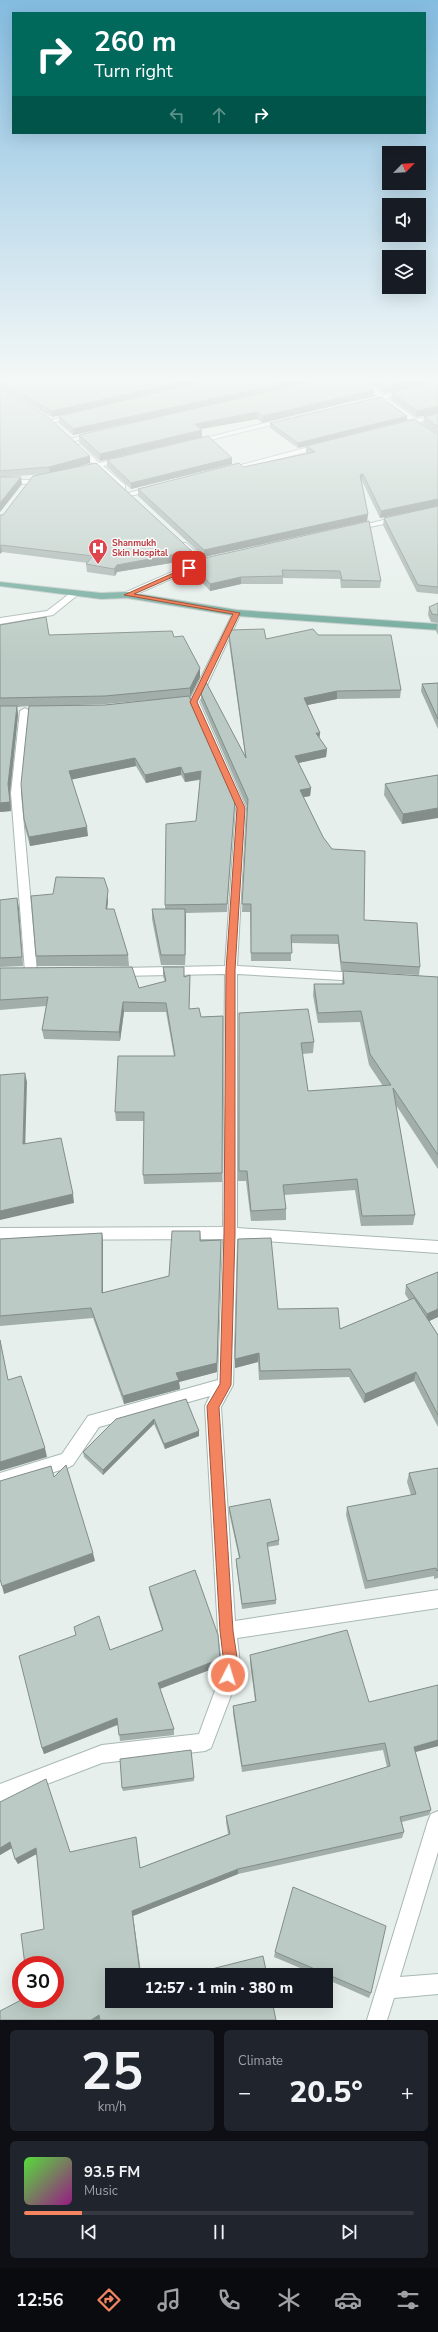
<!DOCTYPE html>
<meta charset="utf-8">
<style>
body{margin:0;font-family:"Nunito Sans",sans-serif;background:#20242c;color:#f1f3f6;height:100vh;display:flex;flex-direction:column;font-size:15px;white-space:nowrap}
*{box-sizing:border-box;margin:0}
p{font-size:13px;color:#9ea1a6}
.icon{flex:none;width:22px;height:22px;fill:none;stroke:currentColor;stroke-width:2;stroke-linecap:round;stroke-linejoin:round}
.map{position:relative;height:2020px;overflow:hidden}
.side{display:flex;flex-direction:column;gap:10px;padding:10px;background:#0d0f14;flex:1}
.side>*{flex:none}
.banner{position:absolute;left:12px;top:12px;width:414px;height:122px;border-radius:0px;box-shadow:0 4px 16px #0002;background:#00695c;color:#fff;overflow:hidden}
.needle{width:26px;rotate:65deg}
.tools{position:absolute;left:382px;top:146px;display:grid;gap:8px}
.tools a{display:grid;place-items:center;width:44px;height:44px;border-radius:0px;background:#171b24;box-shadow:0 4px 16px #0002;font-size:20px}
.speed{position:absolute;left:12px;top:1956px;display:flex;gap:8px;font-size:20px;font-weight:700;text-align:center}
.speed>*{display:grid;place-content:center;width:52px;height:52px;border-radius:50%;background:#171b24;box-shadow:0 4px 16px #0002;line-height:1}
.speed .limit{border:6px solid #d22;background:#fff;color:#111}
.pin{position:absolute;display:grid;place-items:center;width:34px;height:34px;color:#fff;margin:-17px;border-radius:8px;box-shadow:0 2px 6px #0006}
.me{position:absolute;width:44px;margin:-22px;rotate:5deg;stroke-linejoin:round;filter:drop-shadow(0 0 3px #0008)}
.turn{display:flex;align-items:center;gap:14px;height:84px;padding:0 16px;font-size:18px}
.turn .icon{width:52px;height:52px;stroke-width:2.5}
.turn b{display:block;font-size:28px;line-height:34px}
.lanes{display:flex;align-items:center;height:38px;padding:0 16px;background:#0003;justify-content:center;gap:20px;direction:ltr}
.lanes .off{opacity:.35}
.big{font-size:30px;font-weight:800;line-height:1.1}
.side .tile{flex:1;display:flex;flex-direction:column;justify-content:center;gap:6px;min-width:0;padding:0 14px;border-radius:6px;background:#20242c}
.side .dial{align-items:center;gap:0}
.dial b{font-size:52px;line-height:1}
.song{display:flex;align-items:center;gap:12px}
.cover{width:48px;height:48px;border-radius:6px;background:linear-gradient(135deg,hsl(110 70% 55%),hsl(310 70% 35%))}
.played{height:4px;border-radius:2px;background:linear-gradient(90deg,#f4845f 15%,#363941 15%)}
.keys{display:flex;justify-content:space-around;direction:ltr}
.heat{display:flex;justify-content:space-between;align-items:center;font-size:22px;direction:ltr}
.side .tiles{flex:1;display:grid;gap:10px;grid-template-columns:1fr 1fr}
.tile:last-child{grid-column:span 2}
.trip{position:absolute;left:105px;top:1968px;width:228px;height:40px;border-radius:0px;background:#171b24;box-shadow:0 4px 16px #0002;font-weight:800;line-height:40px;text-align:center}
.tab-bar{display:flex;height:64px;justify-content:space-around;align-items:center;background:#090b0e;color:#9ea1a6}
.tab-bar .icon{width:28px;height:28px}
.tab-bar .current{color:#f4845f}
.tab-bar b{font-size:18px;color:#f1f3f6}
.map>svg:first-child{display:block}
</style>
<div class="map">
<svg width="438" height="2020" viewBox="0 0 438 2020">
<rect width="100%" height="100%" fill="#e6efeb"/>
<g fill="none" stroke-linecap="round" stroke-linejoin="round">
<g stroke="#a8b8b2" stroke-width="2">
<path id="minor" d="M359 382H366L383 395 438 382V386L387 398 416 419 438 414V418L420 422 438 436V441L414 424 400 426V424L410 421 381 399 363 402V400L377 396Z
M75 414 78 416 77 417 51 423 48 421Z
M285 418 287 419V421L194 444 190 442Z
M94 433 96 434V436L70 442 66 440Z
M320 444H323V448L226 472 222 470Z
M75 445H81L99 463 125 457V461L103 466 125 485V489H119L97 468 80 471V467L93 464 75 449Z
M44 477 48 479 47 481 29 484 0 483V479L29 480Z
M154 486H157V490L129 496 125 494Z
M400 516H403V520L355 530 351 528Z
M180 543H186L205 560V564L130 597H124V593L197 561 180 547Z
M73 591 80 593 53 615 0 624V618L47 611Z
M237 610 241 613 199 702 246 808 237 966 359 973 365 977 359 981 237 974V1228L438 1241V1253L237 1239 233 1385 221 1407 235 1621 438 1590V1608L237 1638 240 1664 235 1685 211 1748 205 1751 102 1763 0 1802V1784L102 1745 199 1734 217 1685 222 1664 218 1631 205 1406 210 1396 99 1427 73 1465 67 1468 0 1489V1473L62 1454 88 1416 218 1380 223 1239 0 1240V1228L223 1227 225 974 118 976 112 972 118 968 225 966 236 808 189 702 233 613Z
M25 708 30 711 21 793 37 972 31 976 25 972 11 793 20 711Z
M438 1811V1852L400 1977 438 1974V1994L394 1998 387 2020H367L428 1821 431 1814Z"/>
</g>
<g stroke="#c2cac8" stroke-width="2">
<path id="primary" d="M0 582 101 593 127 592 237 610 438 624V630L237 616 127 598 101 599 0 586Z"/>
</g>
<use href="#minor" fill="#fff" fill-rule="evenodd"/>
<use href="#primary" fill="#6aa596" fill-rule="evenodd"/>
</g>
<path fill="#a1aea9" fill-rule="evenodd" d="M0 382 374 390V396L262 423 257 419 201 429 202 437 100 461 79 442V435L142 420 73 435 59 423V416L66 414 52 417 0 388Z
M368 382H432L384 393Z
M438 382V434L423 424 424 417 435 414 416 417 391 399 392 392Z
M0 389 90 463 69 468 194 561 186 564 183 561 117 572 115 576 87 572 86 564 88 563 2 552 0 554 3 515 44 474 5 477 22 484 0 512Z
M407 420 298 448 270 428V423Z
M438 435V594L417 592 383 525 384 518 405 513 380 518 362 481 368 514 367 521 204 557 138 496V489L307 454 306 453V446Z
M232 458V464L131 489 107 467V460Z
M369 521 381 581 380 588H341L340 579 283 578V584H241L210 591 192 571V564Z
M438 603V623L431 622 428 615 429 607Z
M438 623V635L436 631 437 624Z
M0 625 49 635 174 637 200 677 190 697H189L234 808 227 912 186 913 185 965H161L152 919V909H165V905L196 821 200 780 185 782 181 775 146 783 136 766 71 779 88 836 30 846 25 828 24 819 29 706 17 707 18 715 10 793 11 811 0 812ZM149 700 105 705 50 706 106 704Z
M229 634 266 639 318 635 401 690 400 698 337 699 307 705 320 733 319 738 327 749 326 757 298 763 311 788 310 796 303 797 364 920 420 967 419 975 341 971 338 944 291 943V961H251L250 912H242L247 807 201 702V694L245 755 229 642Z
M438 683V729L421 691 422 684Z
M438 775 402 824 384 795 385 784Z
M17 898 23 966 0 967V900Z
M108 901 107 909 128 955 129 966H37L36 956Z
M163 967 185 977 190 984 189 1009 201 1017 223 1016 222 1182 144 1184 143 1175 144 1121H116L115 1112 174 1056 166 1012H124L120 1041 44 1039 42 1030 46 1006 0 1010V968L139 988 165 982 163 976Z
M343 971 438 977V1169L396 1105 415 1215 413 1225 361 1226 355 1190 284 1195 286 1209V1220L251 1221 246 1181H238L239 1013 314 1042 313 1053 302 1054 308 1091 383 1086 369 1065 360 1022 318 1023 313 995 314 984H342Z
M200 1231 201 1240H221L217 1372 179 1382 180 1389 124 1404 93 1318 0 1326V1239L102 1233 103 1243V1293L169 1276Z
M438 1272V1317L429 1321 438 1335V1427L414 1381 364 1403 349 1377 259 1380 258 1362 235 1368 278 1309 340 1329 409 1300 405 1294 406 1285Z
M186 1399 199 1436 165 1449 154 1424 103 1475 84 1457 83 1452Z
M438 1468V1578L434 1579V1576L365 1589 346 1515 347 1507 411 1495 407 1482 409 1473Z
M229 1507 279 1540V1545L267 1547 276 1600V1604L242 1609 236 1563V1559L239 1558 229 1512Z
M149 1587 220 1666 160 1689 174 1729V1735L120 1741 118 1725 44 1754 42 1748 76 1635 74 1627 110 1650 162 1630 150 1594Z
M250 1655 369 1702 438 1685V1746L415 1752 431 1810 429 1815 402 1822 404 1832 402 1838 238 1874 133 1916 141 1972 99 2020H0L55 1999 44 1929 37 1854 18 1864 15 1859 12 1848 0 1855V1802L70 1852 140 1868 228 1834 226 1822V1816L387 1767 383 1750 242 1772 233 1713V1706L255 1701 250 1662Z
M191 1750 194 1781 123 1791 122 1788Z
M275 1952 371 1993 369 1998 326 1979V1975H317L274 1957Z"/>
<path fill="#838d89" d="M180 382H209L52 417V411Z
M289 382H319L73 435V429Z
M406 382H432L384 393 385 387Z
M374 390V396L262 423 263 416Z
M438 406V413L416 417 417 411Z
M257 412V419L195 430V424Z
M407 416V420L298 448V443Z
M202 430V437L100 461V454Z
M90 456V463L50 474 49 467Z
M232 458V464L131 489V483Z
M363 474 362 481 360 482V475Z
M21 477 22 484 0 512V503Z
M438 499V506L380 518 381 511Z
M368 514 367 521 204 557V550Z
M1 545 2 552 0 554V546Z
M182 553 183 561 117 572 115 576 114 569 117 565Z
M194 553V561L186 564V557Z
M241 577V584L210 591V584Z
M200 668V677L190 697V688Z
M337 691V699L303 706 304 698Z
M17 706 18 715 10 793 11 811 0 812V803L8 784Z
M316 733H320L319 741Z
M327 749 326 757 294 764 295 756Z
M135 758 136 766 70 780 69 771Z
M181 767V775L146 783 145 775Z
M201 771V779L185 782 184 774Z
M311 788 310 796 299 798 300 790Z
M438 808V818L402 824 403 814Z
M87 827 88 836 30 846 29 837Z
M108 890V901L106 920V909Z
M17 898 19 908 23 966 22 957Z
M185 909 186 919 185 965Z
M123 1002 124 1012 120 1041 119 1032Z
M25 1073 27 1082 25 1153 23 1144Z
M73 1194 74 1203 0 1220V1211Z
M102 1233 103 1243V1302L102 1293Z
M221 1240 217 1372 179 1382 180 1389 124 1404 123 1396 176 1373Z
M438 1309V1317L425 1323 427 1314Z
M259 1353 258 1362 235 1368V1359Z
M416 1372 414 1381 364 1403 365 1394Z
M154 1419V1424L103 1475V1470Z
M199 1431V1436L165 1449 164 1444Z
M45 1448 47 1457 0 1471V1462Z
M93 1553 95 1561 4 1594 2 1586Z
M220 1659V1666L159 1689 158 1683Z
M117 1718 119 1724 44 1754 42 1748Z
M438 1740V1746L412 1753 414 1747Z
M10 1842 12 1848 0 1855V1848Z
M36 1848 38 1853 18 1864 15 1859Z
M238 1869V1874L133 1916 141 1975 132 1911Z
M99 2015 101 2019 99 2020H91Z"/>
<path fill="#bbcac4" stroke="#838d89" d="M0 382H180L52 411Z
M201 382H289L73 429 59 416Z
M310 382H365L374 390 263 416 257 412 195 424 202 430 100 454 79 435Z
M378 382H406L385 387Z
M435 382H438V406L417 411 392 392Z
M0 389 47 416 90 456 49 467 0 471Z
M381 397 407 416 298 443 270 423Z
M438 413V427L424 417Z
M414 419 438 435V499L381 511 363 474 360 475 368 514 204 550 138 489 239 463 243 467 315 452 306 446Z
M208 436 232 458 131 483 107 460Z
M96 463 194 553 186 557 182 553 117 565 114 569 86 564 93 556 1 545 0 546V515H3L33 476Z
M0 477H21L0 503Z
M438 506V587L418 585 384 518Z
M369 521 381 581 342 580 340 571 282 570 283 576 241 577 210 584 192 564 205 558Z
M438 603V615L432 614 429 607Z
M46 617 49 635 172 631 174 637 183 636 200 668 190 688 105 696 0 698V625Z
M264 629 266 639 313 629 318 635H391L401 690 337 691 304 698 320 733H316L327 749 295 756 311 788 300 790 323 837 332 849 365 851 364 920 417 923 420 967 341 962 338 935H291L292 953H251V904H242L248 799 201 694 206 682 246 758 229 634 231 630Z
M438 683V719L422 684Z
M189 696 235 800 227 904 165 905 166 824 196 821 201 771 184 774 181 767 145 775 135 758 69 771 87 827 29 837 24 819 21 784 29 706 105 705Z
M0 706H17L8 784 10 802 0 803Z
M438 775V808L403 814 385 784Z
M56 877 104 878 108 890 106 909H114L128 955 36 956 31 896 53 894Z
M17 898 22 957 0 958V900Z
M152 909H185V955H161Z
M132 967 139 988 166 981 163 967H184V977L190 975 189 1009 199 1008 201 1017 223 1016 222 1173 143 1175 144 1112H115L118 1056H175L166 1003 123 1002 119 1032 42 1030 48 997 0 1000V968Z
M343 971 438 977V1155L393 1088 415 1215 362 1216 357 1179 283 1185 286 1209 251 1211 247 1171H239V1013L308 1009 314 1042 301 1043 308 1091 391 1085 370 1054 361 1011 318 1013 314 984H344Z
M25 1073 23 1144 61 1138 73 1194 0 1211V1075Z
M172 1231H200V1241L221 1240 217 1363 176 1373 179 1380 123 1396 91 1308 0 1316V1239L102 1233V1293L169 1276Z
M271 1238 278 1309 338 1308 340 1329 414 1298 438 1335V1415L416 1372 365 1394 350 1369 260 1371 259 1353 235 1359 238 1239Z
M438 1272V1309L427 1314 406 1285Z
M0 1340 8 1380 21 1376 45 1448 0 1462Z
M186 1399 199 1431 164 1444 154 1419 103 1470 83 1452 116 1419Z
M66 1465 93 1553 2 1586 0 1579V1481L51 1466 54 1477Z
M438 1468V1570L437 1571 436 1568 367 1581 347 1507 416 1494 409 1473Z
M270 1499 279 1540 267 1543 276 1600 242 1604 236 1559 240 1558 229 1507Z
M195 1570 218 1635 220 1659 158 1683 174 1729 119 1735 117 1718 42 1748 19 1656 76 1635 74 1627 99 1616 110 1650 163 1630 149 1587Z
M347 1630 369 1702 438 1685V1740L414 1747 431 1810 400 1817 404 1832 238 1869 132 1911 140 1973 144 1971 145 1975H112V2001H272L276 2020H100L99 2015 91 2020H0V2011L23 1999H55V1965H25L21 1934 44 1929 36 1848 15 1859 10 1842 0 1848V1802L46 1779 70 1852 136 1837 140 1868 230 1834 226 1816 390 1766 385 1743 242 1766 233 1706 256 1701 250 1655Z
M191 1750 194 1778 122 1788 120 1759Z
M293 1887 386 1926 371 1993 275 1952Z
M263 1956 267 1975H188Z"/>
<linearGradient id="sky" x2="0" y2="1"><stop stop-color="#84bce0"/><stop offset="0.57" stop-color="#f4f8f6"/><stop offset="1" stop-color="#f4f8f6" stop-opacity="0"/></linearGradient>
<rect width="438" height="665" fill="url(#sky)"/>
<path fill="#f4845f" stroke="#9f563e" d="M189 566 191 569 134 594 240 613 197 702 245 808 235 970V1233L231 1385 219 1407 233 1631 238 1664 233 1680 228 1682 224 1680 222 1675 224 1664 220 1631 207 1406 220 1384 224 1233 226 970 237 808 190 702 233 614 124 595Z"/>
<defs>
<g id="hospital-pin" transform="scale(1)"><path d="M0 17L-7.5 6A9.5 9.5 0 1 1 7.5 6Z" fill="#e0444e" stroke="#f7fbf9"/><path d="M-5-5h3v3.5h4V-5h3V5h-3V1.5h-4V5h-3Z" fill="#fff"/></g>
</defs>
<g fill-rule="evenodd">
<use href="#hospital-pin" x="98" y="548"/>
</g>
<g text-anchor="middle" dominant-baseline="central" stroke-width="3" stroke-linejoin="round" paint-order="stroke">
<g font-size="9" font-weight="bold" fill="#be3a42" stroke="#f7fbf9" text-anchor="start">
<text x="112" y="543">Shanmukh<tspan x="112" dy="10">Skin Hospital</tspan></text>
</g>
</g>
</svg>
<div class="tools">
<a><svg class="needle" viewBox="-14 -14 28 28"><path d="M0-13l5 13h-10z" fill="#e53935"/><path d="M0 13l5-13h-10z" fill="#9ea1a6"/></svg></a>
<a><svg class="icon" aria-label="sound" viewBox="0 0 24 24"><path d="M4 9h4l5-4v14l-5-4H4zM17 9q2 3 0 6"/></svg></a>
<a><svg class="icon" aria-label="layers" viewBox="0 0 24 24"><path d="M12 4l9 5-9 5-9-5zM3 14l9 5 9-5"/></svg></a>
</div>
<div class="speed"><div class="limit">30</div></div>
<div class="pin" style="left:189px;top:568px;background:#d93025"><svg class="icon" aria-label="arrive" viewBox="0 0 24 24"><path d="M6 21V4h12l-3 4 3 4H6"/></svg></div>
<svg class="me" style="left:228px;top:1675px" viewBox="-20 -20 40 40"><circle r="17" fill="#f4845f" stroke="#fff" stroke-width="3"/><path d="M0-11L8 9 0 5-8 9z" fill="#fff"/></svg>
<div class="trip">12:57 · 1 min · 380 m</div>
<div class="banner">
<div class="turn"><svg class="icon" aria-label="right" viewBox="0 0 24 24"><path d="M7 20v-9h11M14 6l5 5-5 5"/></svg><div><b>260 m</b>Turn right</div></div>
<div class="lanes"><svg class="icon off" aria-label="left" viewBox="0 0 24 24"><path d="M17 20v-9H6M10 6l-5 5 5 5"/></svg><svg class="icon off" aria-label="ahead" viewBox="0 0 24 24"><path d="M12 20V5M6 11l6-6 6 6"/></svg><svg class="icon" aria-label="right" viewBox="0 0 24 24"><path d="M7 20v-9h11M14 6l5 5-5 5"/></svg></div>
</div>
</div>
<section class="side">
<div class="tiles">
<div class="tile dial"><b>25</b><p>km/h</p></div>
<div class="tile"><p>Climate</p>
<div class="heat"><a>−</a><b class="big">20.5°</b><a>+</a></div>
</div>
<div class="tile">
<div class="song"><i class="cover"></i><div><b>93.5 FM</b><p>Music</p></div></div>
<div class="played"></div>
<div class="keys"><svg class="icon" aria-label="previous" viewBox="0 0 24 24"><path d="M18 5L8 12l10 7zM5 5v14"/></svg><svg class="icon" aria-label="pause" viewBox="0 0 24 24"><path d="M8 5v14M16 5v14"/></svg><svg class="icon" aria-label="next" viewBox="0 0 24 24"><path d="M6 5l10 7-10 7zM19 5v14"/></svg></div>
</div>
</div>
</section>
<nav class="tab-bar">
<b>12:56</b>
<svg class="icon current" aria-label="directions" viewBox="0 0 24 24"><path d="M12 3l9 9-9 9-9-9zM9 14v-3h6M13 9l2 2-2 2"/></svg>
<svg class="icon" aria-label="music" viewBox="0 0 24 24"><path d="M9 18V5l10-2v13"/><circle cx="6" cy="18" r="3"/><circle cx="16" cy="16" r="3"/></svg>
<svg class="icon" aria-label="phone" viewBox="0 0 24 24"><path d="M5 4h4l2 5-3 2q2 4 5 5l2-3 5 2v4C11 20 4 13 5 4z"/></svg>
<svg class="icon" aria-label="climate" viewBox="0 0 24 24"><path d="M12 3v18M4 7l16 10M4 17L20 7"/></svg>
<svg class="icon" aria-label="car" viewBox="0 0 24 24"><path d="M5 17H2v-5l4-1 3-4h7l3 4 3 1v5h-3M9 17h6M6 11h13"/><circle cx="7" cy="17" r="2"/><circle cx="17" cy="17" r="2"/></svg>
<svg class="icon" aria-label="filters" viewBox="0 0 24 24"><path d="M4 7h16M4 17h16"/><circle cx="9" cy="7" r="2"/><circle cx="15" cy="17" r="2"/></svg>
</nav>
